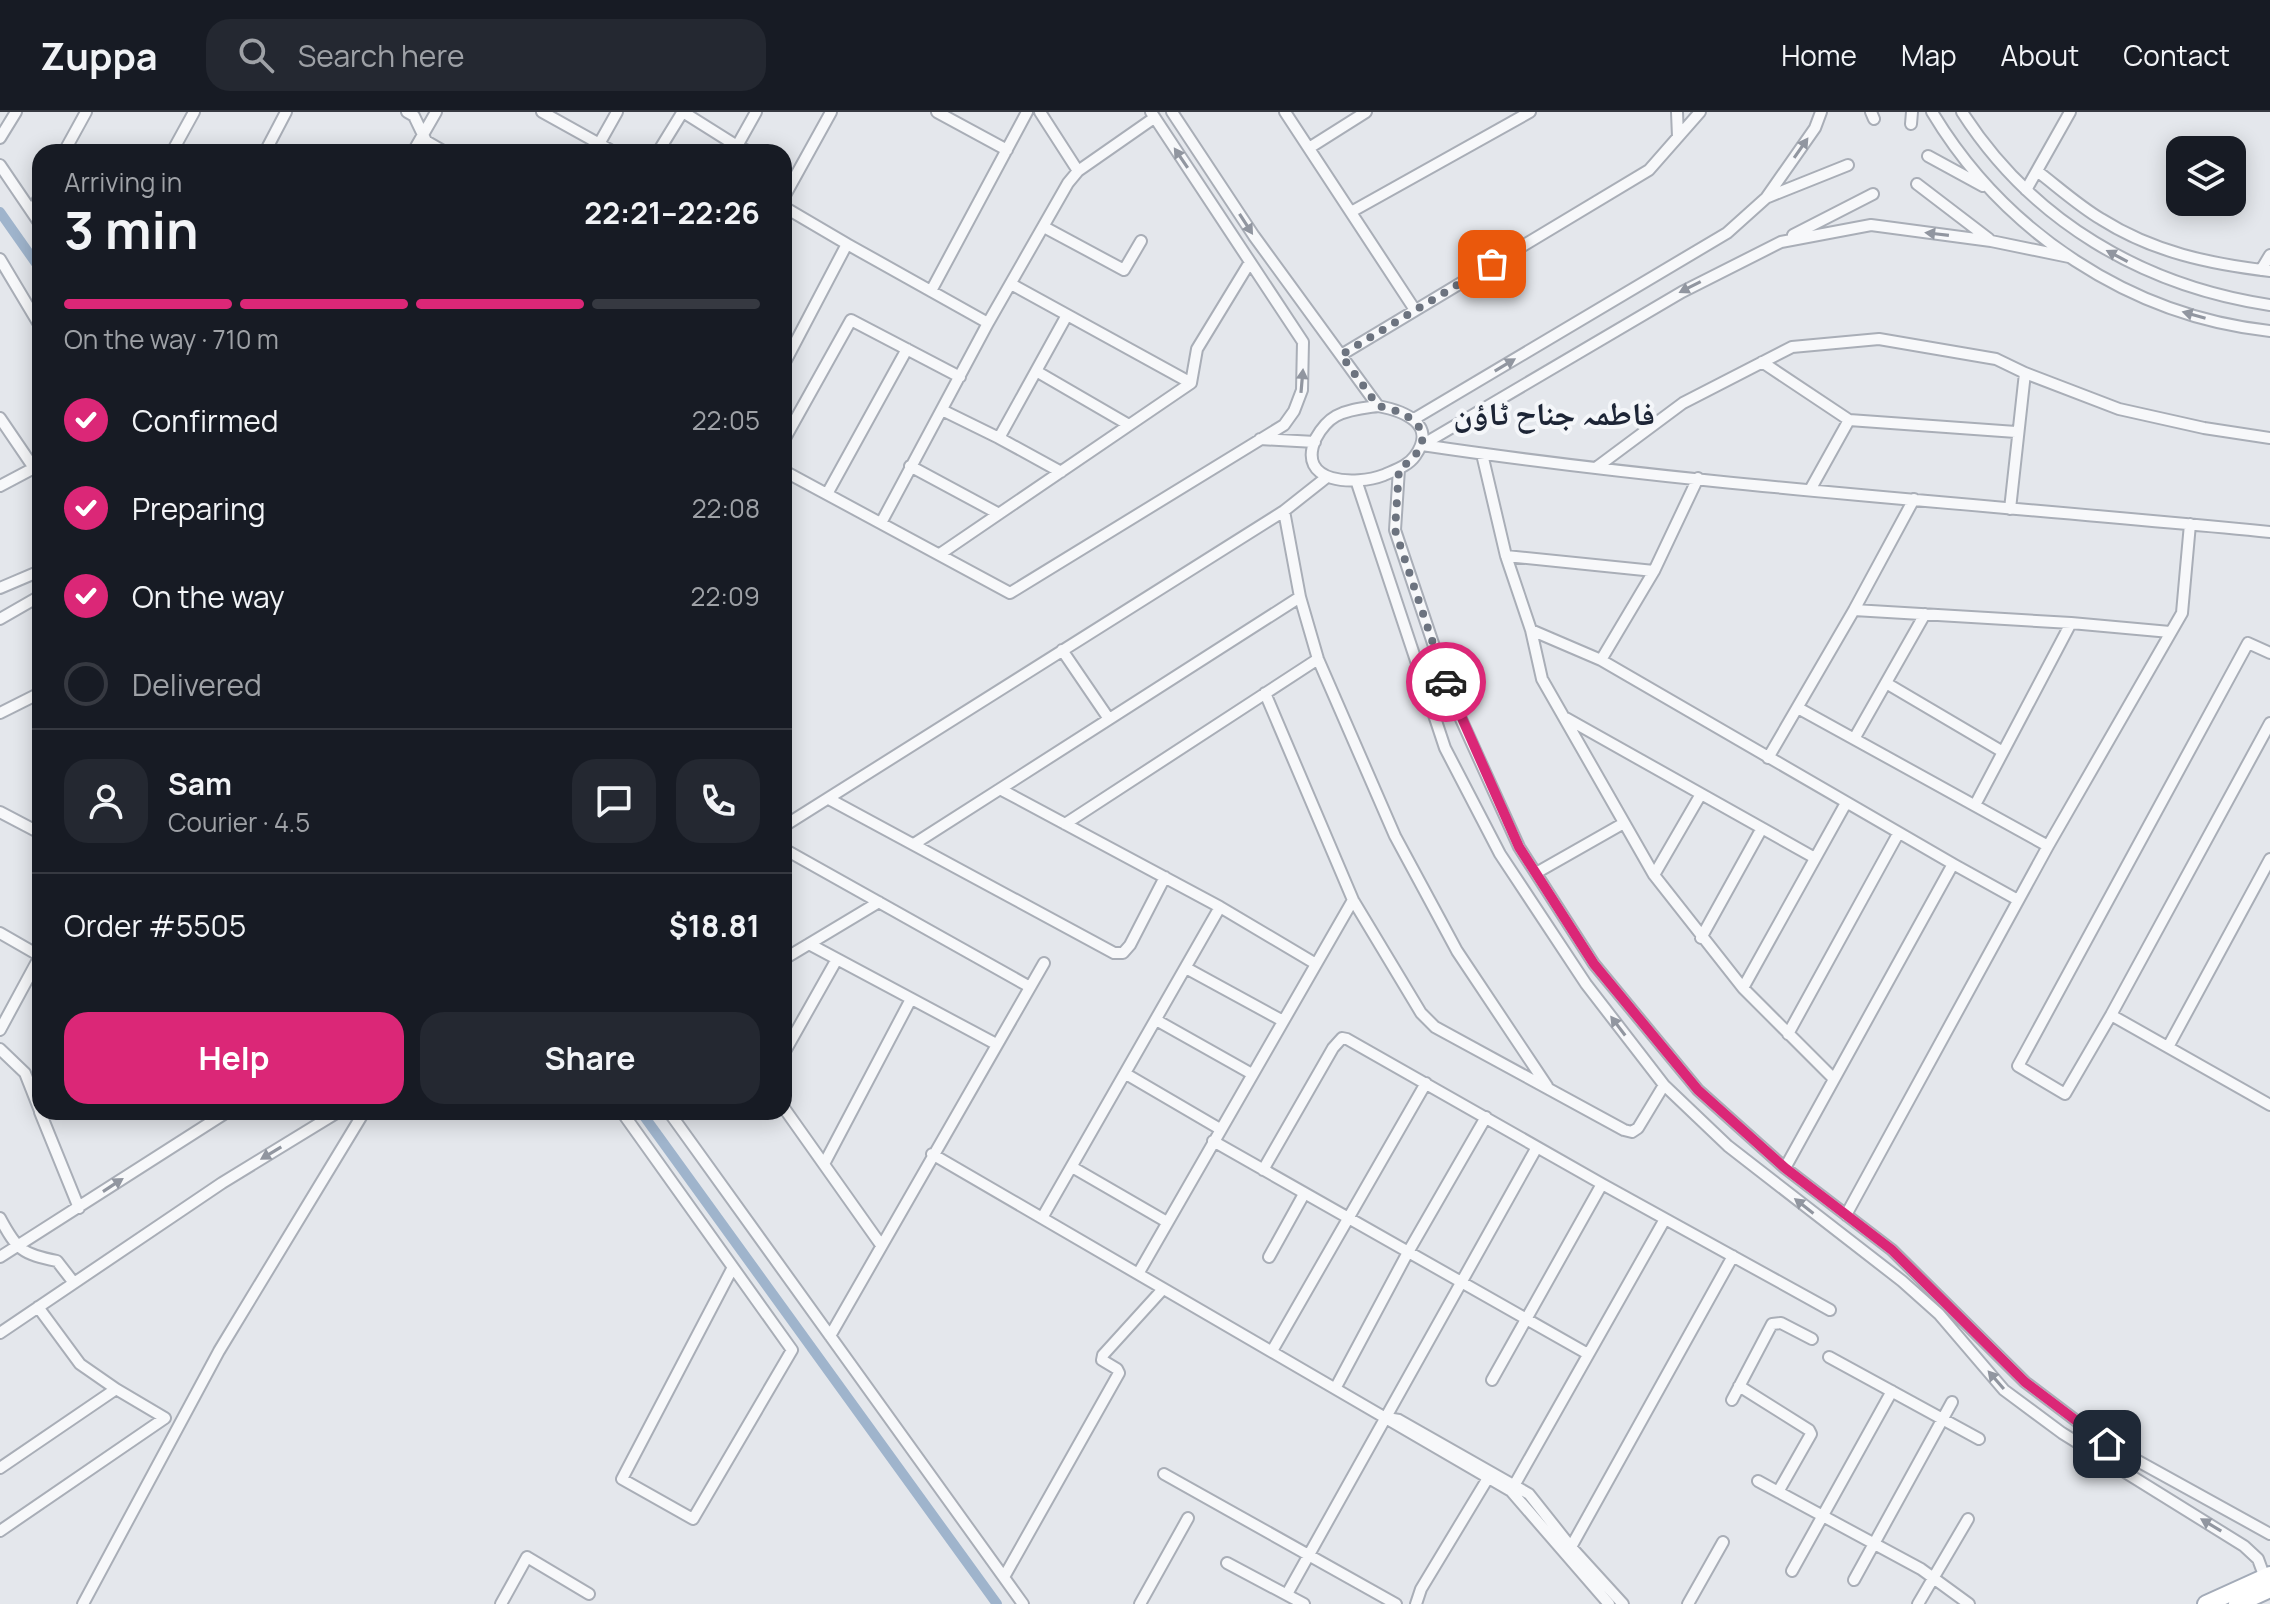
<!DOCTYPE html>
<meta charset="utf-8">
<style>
body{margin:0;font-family:Manrope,"Noto Naskh Arabic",sans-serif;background:#242831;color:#f1f3f6;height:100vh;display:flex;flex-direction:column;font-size:30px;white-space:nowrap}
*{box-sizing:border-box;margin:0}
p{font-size:26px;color:#9ea1a6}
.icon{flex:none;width:44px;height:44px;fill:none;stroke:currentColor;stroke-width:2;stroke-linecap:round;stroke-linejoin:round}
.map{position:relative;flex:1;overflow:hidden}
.panel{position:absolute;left:32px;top:32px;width:760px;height:976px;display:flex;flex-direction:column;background:#171b24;border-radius:24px;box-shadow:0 4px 20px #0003}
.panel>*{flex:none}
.controls{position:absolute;left:2166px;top:24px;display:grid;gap:16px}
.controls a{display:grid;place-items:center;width:80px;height:80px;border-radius:16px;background:#171b24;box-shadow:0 4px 20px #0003;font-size:40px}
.pin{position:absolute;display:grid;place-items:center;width:68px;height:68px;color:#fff;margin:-34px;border-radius:16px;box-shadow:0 4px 12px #0006}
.courier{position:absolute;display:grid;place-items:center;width:80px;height:80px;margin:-40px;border:6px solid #db2777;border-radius:50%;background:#fff;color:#222;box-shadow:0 2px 10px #0007}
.summary em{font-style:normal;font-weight:700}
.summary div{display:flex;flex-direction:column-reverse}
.summary{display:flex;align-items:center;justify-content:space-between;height:136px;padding:0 32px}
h1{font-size:52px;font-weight:700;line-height:60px}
.bar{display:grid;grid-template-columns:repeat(4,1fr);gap:12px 8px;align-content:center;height:96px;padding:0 32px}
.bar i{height:10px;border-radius:6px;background:#363941}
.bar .current{background:#db2777}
.bar p{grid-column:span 4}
.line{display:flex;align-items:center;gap:20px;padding:0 32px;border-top:2px solid #363941}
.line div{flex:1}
.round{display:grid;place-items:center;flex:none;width:84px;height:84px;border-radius:24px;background:#242831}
ol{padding:0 32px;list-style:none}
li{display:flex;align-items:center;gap:24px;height:88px}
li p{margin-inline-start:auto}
li .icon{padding:8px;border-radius:50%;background:#db2777;color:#fff;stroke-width:4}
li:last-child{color:#9ea1a6}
li i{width:44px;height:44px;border:4px solid #363941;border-radius:50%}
.cta{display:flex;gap:16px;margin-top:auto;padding:16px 32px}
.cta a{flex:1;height:92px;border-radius:24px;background:#db2777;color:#fff;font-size:32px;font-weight:700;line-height:92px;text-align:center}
.cta a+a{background:#242831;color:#f1f3f6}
header{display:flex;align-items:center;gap:48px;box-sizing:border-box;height:112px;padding:0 40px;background:#171b24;border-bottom:2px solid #363941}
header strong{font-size:38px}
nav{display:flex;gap:44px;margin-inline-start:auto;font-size:28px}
.search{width:560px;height:72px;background:#242831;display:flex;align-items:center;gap:20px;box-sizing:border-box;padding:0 28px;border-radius:24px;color:#9ea1a6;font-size:30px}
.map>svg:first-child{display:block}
</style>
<header>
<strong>Zuppa</strong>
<div class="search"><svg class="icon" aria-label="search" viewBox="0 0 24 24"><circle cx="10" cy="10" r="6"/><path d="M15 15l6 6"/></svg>Search here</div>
<nav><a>Home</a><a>Map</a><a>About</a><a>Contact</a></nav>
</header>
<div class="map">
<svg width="2270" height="1492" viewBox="0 0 2270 1492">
<rect width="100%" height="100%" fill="#e4e7ec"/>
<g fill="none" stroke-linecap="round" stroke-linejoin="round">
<path stroke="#9fb4cc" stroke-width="10" d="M0,100L40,157
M641,1000L997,1492"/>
<defs>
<path id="street" d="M407,0L414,4L426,29L445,40
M542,0L614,40
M683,0L737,34L756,0
M937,0L1007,38
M1040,0L1078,59
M1172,0L1254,124L1378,294
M1285,0L1415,198
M1677,0L1678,25
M1871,0L1874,7
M1932,0C2004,120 2130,204 2270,219
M1962,0C2032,109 2143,174 2270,193
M1911,12L1912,0
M0,26L16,0
M599,32L617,0
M737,34L750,40
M1309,36L1366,0
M64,40L86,0
M172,40L194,0
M265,40L286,0
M413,40L436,0
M658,40L682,1
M1928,44L1983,74
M0,53L40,112
M2037,59C2058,75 2079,94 2101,107C2153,140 2210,152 2270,159
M1917,72L1989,127
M2026,78L2070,0
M784,85L831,0
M1768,85L1848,53
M784,95L847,132
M32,99L40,84
M1351,100L1530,0
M1044,115L1124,158L1141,129
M1793,123L1873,82
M0,147L40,214
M2261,158L2270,143
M1011,172L1191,271
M931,179L1027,0
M1341,243L1649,58L1700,0
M1762,250L1849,308L2016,320
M784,252L847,132L988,211L1068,71L1078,59L1154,6
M1036,259L1129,313
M1378,294C1404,299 1438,312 1415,344C1408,354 1395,358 1384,363C1356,374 1295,372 1316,326C1321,317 1327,309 1336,304C1349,297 1364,296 1378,294Z
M942,298L999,326L1067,203
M0,306L34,356L0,374
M1414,307L1727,121L1766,86L1815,16L1821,0
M999,326L1061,360
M1260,327L1315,330
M784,328L851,208L960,265
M1422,333C1703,375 1987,392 2270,420
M1422,333L1682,180L1781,130L1871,113L1991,129L2069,145
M1482,342L1506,444L1531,518L1601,548L1953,752L1785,1056
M910,354L999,402
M1597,355L1683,291L1792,235L1879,227L1996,247L2025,261L2119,297L2204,316L2270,326
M1399,357L1395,418L1451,585L1519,735L1594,852L1698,978L1785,1056L1892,1138L2025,1270L2107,1332L2270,1422
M784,359L1010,481L1284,313L1294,299L1302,278L1303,230L1151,0
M1357,371L1445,636L1500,742L1586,872L1664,973L1728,1034L1902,1169L1939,1202L2004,1278L2062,1321L2244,1434L2258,1447L2265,1466
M1810,378L1849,308
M827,382L907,237
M2010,397L2025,261
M1284,399L1300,485L1318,547L1395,724L1457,839L1547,974
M881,411L988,211
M940,442L1191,271L1197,237L1250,150
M1506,444L1654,459
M0,476L40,459
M1854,498L2071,511L2170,520
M0,507L40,484
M1531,518L1542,567L1654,763L1743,876L1834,967
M1062,538L1109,607
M2270,541L2248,531L2018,954L2065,982L2111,903L2270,611
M1601,548L1654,459L1698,366
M1886,571L2003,640
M1265,581L1353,788L1421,901L1435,915L1624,1018L1632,1020L1638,1016L1664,973
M1798,596L2048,734
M0,601L40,581
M1566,606L1815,746
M1854,627L1925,502
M1768,646L1854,498L1914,387
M1000,677L1220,795L1316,852
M829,687L1114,841H1123L1130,833L1165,765
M1975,693L2071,511
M0,700L40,721
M1065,712L1318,547
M784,714L1284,399L1327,365
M914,732L1300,485
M784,737L1030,875
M1953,752L2018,788
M1536,761L1624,711
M1654,763L1701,682
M0,821L40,844
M1701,826L1762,716
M809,832L996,932
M784,847L879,790
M1186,856L1283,909
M1743,876L1846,691
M2111,903L2270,993
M1156,908L1252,962
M0,918L40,844
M1788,922L1898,722
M2168,935L2270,747
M0,937L25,961L40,999
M784,941L837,847
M1126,962L1220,1017
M784,996L881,1133
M40,1000L79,1096
M622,1000L792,1238L693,1407L622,1367L732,1157
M669,1000L1023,1492
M1213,1029L1588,1242
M932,1042L1511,1379L1609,1492
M824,1052L911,887
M1072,1055L1167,1110
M1263,1058L1333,936L1342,926L1347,927L1602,1072L1830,1198
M1846,1103L2048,734L2182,501L2190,412
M0,1106C17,1138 22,1142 57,1149L74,1171
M1042,1106L1220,795
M0,1145L227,1000
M1269,1145L1304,1082
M1138,1162L1353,788
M38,1195L80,1252L116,1277
M0,1221L222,1071L338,1000
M830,1224L1044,851
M1272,1239L1426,971
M1829,1245L1979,1327
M1492,1268L1602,1072
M1739,1274L1809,1318L1811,1322L1778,1380
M1336,1275L1407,1142L1486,1005
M1732,1288L1772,1212L1781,1211L1812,1227
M1393,1307L1399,1308L1529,1382L1571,1435L1623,1492
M0,1356L116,1277L165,1306L0,1419
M1164,1362L1396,1492
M1758,1369L1921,1457L1969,1492
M1511,1379L1665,1107
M1571,1435L1733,1144
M1227,1451L1304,1492
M1792,1459L1892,1279
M1004,1465L1119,1261L1117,1257L1102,1248L1103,1243L1163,1177
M1854,1468L1952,1290
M1287,1482L1537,1035
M83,1492L219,1239L364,1000
M501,1492L527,1445L589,1482
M1140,1492L1188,1406
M1416,1492L1421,1477L1488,1366
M1688,1492L1723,1430
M1918,1492L1968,1407"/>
<path id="primary" d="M2206,1492L2270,1463
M2237,1492L2270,1477"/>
</defs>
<use href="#street" stroke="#a9aeb7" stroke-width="14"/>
<use href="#primary" stroke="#a3abb8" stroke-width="20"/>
<use href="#street" stroke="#f7f8fa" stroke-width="10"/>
<use href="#primary" stroke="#fff" stroke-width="16"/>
</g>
<defs><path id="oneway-solid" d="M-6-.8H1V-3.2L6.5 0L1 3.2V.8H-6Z" transform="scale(2)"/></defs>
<g fill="#9196a0">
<use href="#oneway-solid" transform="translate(1801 36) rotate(-55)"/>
<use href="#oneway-solid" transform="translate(1181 46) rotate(-124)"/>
<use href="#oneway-solid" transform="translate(1246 112) rotate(57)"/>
<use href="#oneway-solid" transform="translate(1937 122) rotate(-173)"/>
<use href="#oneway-solid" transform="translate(2117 144) rotate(-152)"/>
<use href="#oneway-solid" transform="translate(1690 175) rotate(153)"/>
<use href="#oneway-solid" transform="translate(2194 203) rotate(-164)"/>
<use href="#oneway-solid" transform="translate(1505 253) rotate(-31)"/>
<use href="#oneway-solid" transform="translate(1302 269) rotate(-85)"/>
<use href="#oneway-solid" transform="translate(1618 914) rotate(-127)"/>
<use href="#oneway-solid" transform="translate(271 1041) rotate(149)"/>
<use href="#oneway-solid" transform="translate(113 1073) rotate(-33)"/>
<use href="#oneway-solid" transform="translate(1804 1094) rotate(-142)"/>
<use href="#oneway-solid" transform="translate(1996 1268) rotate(-131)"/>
<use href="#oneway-solid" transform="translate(2211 1413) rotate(-149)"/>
</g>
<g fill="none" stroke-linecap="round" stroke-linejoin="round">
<path stroke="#6c737f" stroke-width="8" stroke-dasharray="0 14.4" d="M1446,570L1395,418L1399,357C1442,328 1420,302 1378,294L1341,243L1492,152"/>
<path stroke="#db2777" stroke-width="10" d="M1446,570L1519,735L1594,852L1698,978L1785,1056L1892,1138L2025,1270L2107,1332"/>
</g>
<g text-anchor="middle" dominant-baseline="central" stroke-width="8" stroke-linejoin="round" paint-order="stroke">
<g font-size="32" font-weight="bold" fill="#1d2536" stroke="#f4f6f9">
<text x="1554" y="301">فاطمہ جناح ٹاؤن</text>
</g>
</g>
</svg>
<div class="controls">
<a><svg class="icon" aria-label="layers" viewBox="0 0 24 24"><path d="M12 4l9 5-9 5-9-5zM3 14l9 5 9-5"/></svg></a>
</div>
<div class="pin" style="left:1492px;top:152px;background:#ea580c"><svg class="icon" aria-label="bag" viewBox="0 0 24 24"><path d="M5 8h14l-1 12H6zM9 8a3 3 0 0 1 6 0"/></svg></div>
<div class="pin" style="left:2107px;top:1332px;background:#1f2937"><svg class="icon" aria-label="home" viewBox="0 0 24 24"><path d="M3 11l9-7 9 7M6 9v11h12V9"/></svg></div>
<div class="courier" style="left:1446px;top:570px"><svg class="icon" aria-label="car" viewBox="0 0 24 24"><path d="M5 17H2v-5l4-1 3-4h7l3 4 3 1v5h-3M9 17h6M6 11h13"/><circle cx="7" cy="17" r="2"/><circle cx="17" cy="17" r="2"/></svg></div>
<section class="panel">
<div class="summary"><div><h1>3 min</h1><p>Arriving in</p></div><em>22:21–22:26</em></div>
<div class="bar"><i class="current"></i><i class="current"></i><i class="current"></i><i></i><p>On the way · 710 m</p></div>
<ol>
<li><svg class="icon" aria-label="check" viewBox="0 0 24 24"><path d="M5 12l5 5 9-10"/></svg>Confirmed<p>22:05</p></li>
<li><svg class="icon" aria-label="check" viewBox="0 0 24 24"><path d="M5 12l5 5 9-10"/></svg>Preparing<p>22:08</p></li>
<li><svg class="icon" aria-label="check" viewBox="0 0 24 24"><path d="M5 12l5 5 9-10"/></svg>On the way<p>22:09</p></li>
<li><i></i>Delivered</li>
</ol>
<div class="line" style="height:144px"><a class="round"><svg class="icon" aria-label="person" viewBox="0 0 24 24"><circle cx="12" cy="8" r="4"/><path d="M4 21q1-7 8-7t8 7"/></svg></a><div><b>Sam</b><p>Courier · 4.5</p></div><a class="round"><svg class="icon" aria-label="chat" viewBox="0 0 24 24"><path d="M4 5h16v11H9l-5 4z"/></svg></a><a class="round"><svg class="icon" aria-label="phone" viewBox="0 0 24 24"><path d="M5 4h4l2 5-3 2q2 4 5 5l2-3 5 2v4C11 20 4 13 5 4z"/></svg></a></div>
<div class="line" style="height:104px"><div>Order #5505</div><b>$18.81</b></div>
<div class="cta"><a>Help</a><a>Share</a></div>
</section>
</div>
